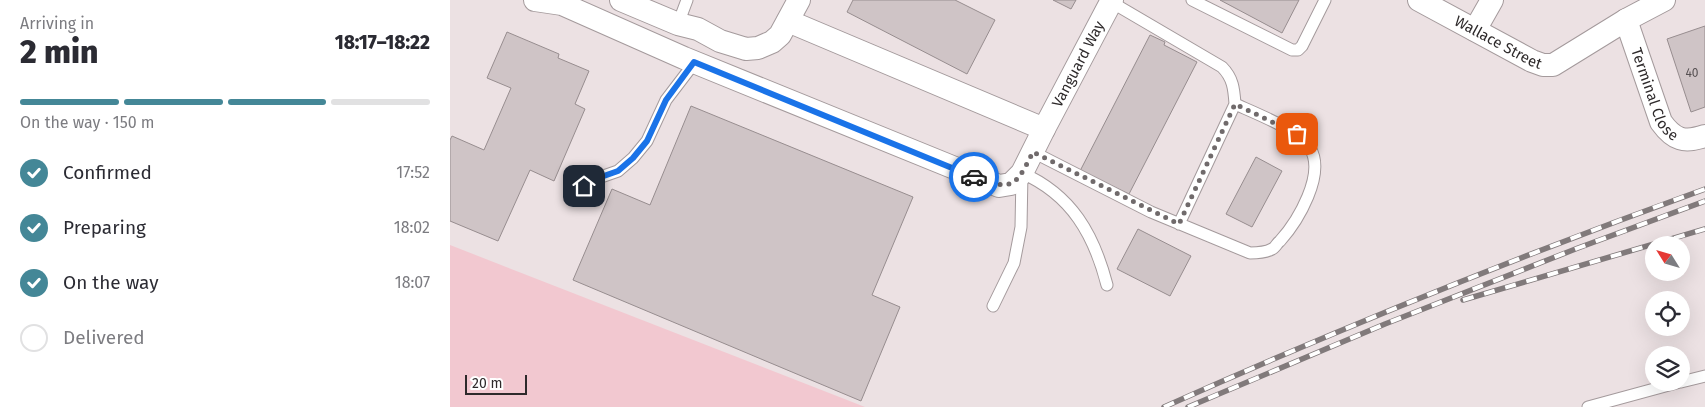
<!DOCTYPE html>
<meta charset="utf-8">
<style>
body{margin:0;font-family:"Fira Sans",sans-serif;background:#f2f2f3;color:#2b2b33;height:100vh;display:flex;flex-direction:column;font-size:19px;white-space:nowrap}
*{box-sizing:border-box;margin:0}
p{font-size:16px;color:#7c7c81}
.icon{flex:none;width:28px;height:28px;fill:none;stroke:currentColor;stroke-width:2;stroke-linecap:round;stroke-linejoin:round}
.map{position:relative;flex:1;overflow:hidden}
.sheet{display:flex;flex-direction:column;background:#fff;width:450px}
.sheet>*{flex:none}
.needle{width:32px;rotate:307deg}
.controls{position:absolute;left:1195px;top:236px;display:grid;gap:10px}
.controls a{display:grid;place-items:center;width:45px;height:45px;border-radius:50%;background:#fff;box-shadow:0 5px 20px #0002;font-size:25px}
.scale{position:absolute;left:15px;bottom:12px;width:62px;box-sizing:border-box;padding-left:5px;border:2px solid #2e2a2b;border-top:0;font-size:14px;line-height:18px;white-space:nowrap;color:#2e2a2b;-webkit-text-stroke:4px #fff;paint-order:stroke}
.pin{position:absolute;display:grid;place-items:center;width:42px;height:42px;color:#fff;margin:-21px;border-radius:10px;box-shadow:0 2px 8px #0006}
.courier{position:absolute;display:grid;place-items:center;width:50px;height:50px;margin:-25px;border:4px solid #1a73e8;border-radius:50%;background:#fff;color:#222;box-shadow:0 1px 6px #0007}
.overview em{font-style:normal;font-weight:800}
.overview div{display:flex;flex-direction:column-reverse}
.overview{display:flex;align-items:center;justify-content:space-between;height:85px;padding:0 20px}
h1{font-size:32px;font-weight:800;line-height:38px}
.bar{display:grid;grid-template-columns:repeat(4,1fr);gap:8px 5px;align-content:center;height:60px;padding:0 20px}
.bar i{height:6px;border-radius:4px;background:#e1e1e2}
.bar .on{background:#448797}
.bar p{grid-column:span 4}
ol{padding:0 20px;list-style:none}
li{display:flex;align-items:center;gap:15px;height:55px}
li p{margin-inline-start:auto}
li .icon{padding:5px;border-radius:50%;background:#448797;color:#fff;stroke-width:4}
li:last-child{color:#7c7c81}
li i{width:28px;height:28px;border:2px solid #e1e1e2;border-radius:50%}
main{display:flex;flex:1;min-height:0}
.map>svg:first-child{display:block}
</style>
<main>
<section class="sheet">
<div class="overview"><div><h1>2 min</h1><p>Arriving in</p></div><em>18:17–18:22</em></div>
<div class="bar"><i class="on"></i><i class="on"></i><i class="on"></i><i></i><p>On the way · 150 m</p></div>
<ol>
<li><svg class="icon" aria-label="check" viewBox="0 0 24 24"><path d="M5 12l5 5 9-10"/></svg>Confirmed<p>17:52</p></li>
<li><svg class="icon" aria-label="check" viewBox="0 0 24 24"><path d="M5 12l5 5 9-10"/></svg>Preparing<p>18:02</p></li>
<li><svg class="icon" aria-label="check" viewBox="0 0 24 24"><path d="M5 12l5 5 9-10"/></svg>On the way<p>18:07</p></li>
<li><i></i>Delivered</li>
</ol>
</section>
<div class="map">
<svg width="1255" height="407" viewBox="0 0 1255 407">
<rect width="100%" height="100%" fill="#ece1e3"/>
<path fill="#f2c8d0" d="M0,245L415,407H0Z"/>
<path fill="#cfc4c6" stroke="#978d8f" d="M403,0H505L545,20L517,74L397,12Z
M603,0H626L621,9Z
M770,0H849L832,33Z
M1255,26V107L1241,112L1217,39Z
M57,32L109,54L108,58L139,71L125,104L135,109L104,181L80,170L48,241L0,221V140L2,136L34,150L61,88L37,78Z
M700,35L715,42L714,45L747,62L679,194L630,171Z
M241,106L463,197L422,295L450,307L411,401L123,280L162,189L200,205Z
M806,157L832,171L802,227L776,214Z
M688,229L741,256L720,296L667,269Z"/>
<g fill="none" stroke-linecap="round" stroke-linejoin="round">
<defs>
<path id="service" d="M742,0L842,50H848L852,46L875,0
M661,2L772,67C783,78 784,89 785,104L729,224
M228,24L237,0
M583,152L701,212L800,253C807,253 815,253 822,249C825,248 827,243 830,241C848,221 876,174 860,148C849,130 805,113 785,104
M120,194L148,178L168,171L183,158L197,141L216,100L245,62
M543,306L564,263L571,227L572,173C622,195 644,235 657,285
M1231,382L1255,376
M1138,407L1230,382"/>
<g id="minor">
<path id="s1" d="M85,0L112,4L234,58L549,186L561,184L572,173L594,129L662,0"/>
<path d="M171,0L228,24L248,29L270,41L296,49L308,48L322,42L330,35L349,0"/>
<path id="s2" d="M969,0L1082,61L1093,65H1103L1176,20L1214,0"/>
<path id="s3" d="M1176,20L1211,122C1224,140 1234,143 1255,136"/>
<path d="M338,21L594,129"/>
<path d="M1025,30L1042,0"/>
</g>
</defs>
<use href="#service" stroke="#a49a9c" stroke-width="13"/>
<use href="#minor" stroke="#a49a9c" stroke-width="24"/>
<use href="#service" stroke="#fff" stroke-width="11"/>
<use href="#minor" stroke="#fff" stroke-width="22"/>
<defs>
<path id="rail" d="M1013,300L1255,229
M714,407C891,328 1072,255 1255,189
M738,407L935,324L1128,248L1255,201"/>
</defs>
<use href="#rail" stroke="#817a7b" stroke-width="5.5"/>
<use href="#rail" stroke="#fff" stroke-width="4" stroke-dasharray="11" stroke-linecap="butt"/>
</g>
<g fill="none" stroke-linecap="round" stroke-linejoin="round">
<path stroke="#706a6b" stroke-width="5" stroke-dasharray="0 9" d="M524,177C562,191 565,188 583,152L729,224L785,104L847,134"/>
<path stroke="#1a73e8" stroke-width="6" d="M134,186L148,178L168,171L183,158L197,141L216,100L244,62L524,177"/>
</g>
<g text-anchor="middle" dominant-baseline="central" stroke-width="4.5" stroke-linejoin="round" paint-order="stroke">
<g font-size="12" fill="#565052">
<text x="1242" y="73">40</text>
</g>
<g font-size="15" fill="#2e2a2b" stroke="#fff">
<text stroke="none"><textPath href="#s2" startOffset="90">Wallace Street</textPath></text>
<text stroke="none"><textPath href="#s1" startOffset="651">Vanguard Way</textPath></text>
<text stroke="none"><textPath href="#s3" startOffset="80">Terminal Close</textPath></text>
</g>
</g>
</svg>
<div class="controls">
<a><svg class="needle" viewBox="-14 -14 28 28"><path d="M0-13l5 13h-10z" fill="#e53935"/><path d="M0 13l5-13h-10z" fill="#7c7c81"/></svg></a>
<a><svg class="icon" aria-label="locate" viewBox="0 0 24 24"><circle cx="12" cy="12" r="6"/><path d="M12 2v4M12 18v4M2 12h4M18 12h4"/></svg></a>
<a><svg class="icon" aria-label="layers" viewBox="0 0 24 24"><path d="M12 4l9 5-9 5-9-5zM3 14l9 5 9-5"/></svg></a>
</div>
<div class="scale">20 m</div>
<div class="pin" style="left:847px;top:134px;background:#ea580c"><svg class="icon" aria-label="bag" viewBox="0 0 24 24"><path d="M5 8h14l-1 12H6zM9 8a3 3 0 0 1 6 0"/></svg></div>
<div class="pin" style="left:134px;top:186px;background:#1f2937"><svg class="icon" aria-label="home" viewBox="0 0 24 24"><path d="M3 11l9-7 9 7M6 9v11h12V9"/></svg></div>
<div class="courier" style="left:524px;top:177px"><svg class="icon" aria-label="car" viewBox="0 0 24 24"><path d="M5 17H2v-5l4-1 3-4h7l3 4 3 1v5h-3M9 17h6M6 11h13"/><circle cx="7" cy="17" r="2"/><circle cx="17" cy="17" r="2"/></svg></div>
</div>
</main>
